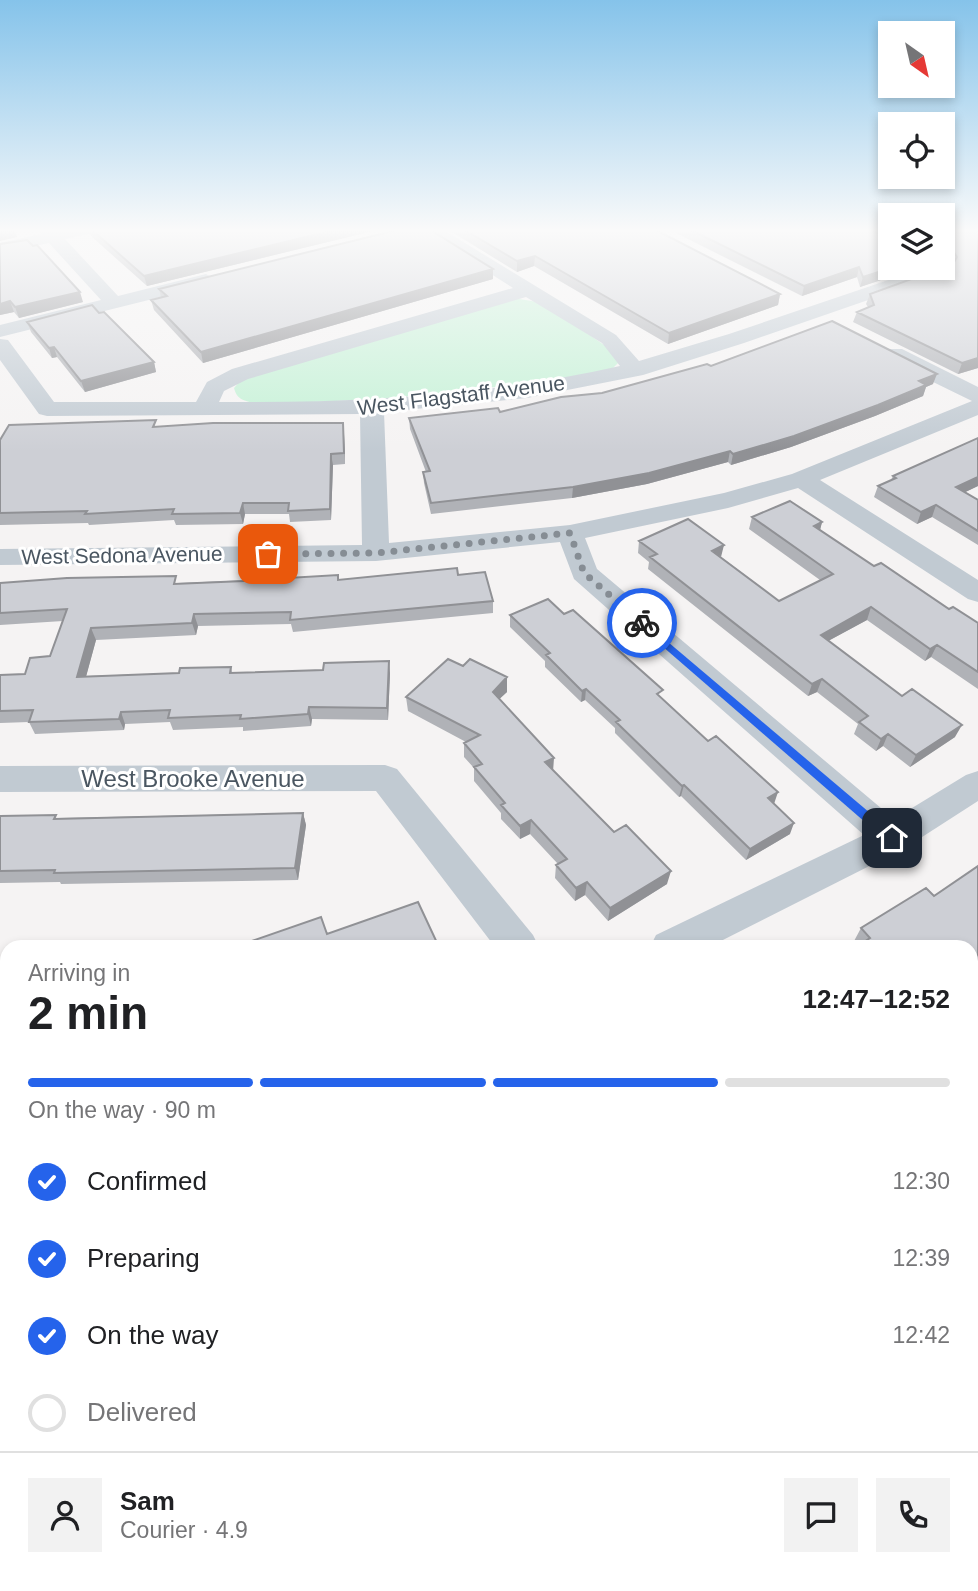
<!DOCTYPE html>
<meta charset="utf-8">
<style>
body{margin:0;font-family:Arial,sans-serif;background:#f2f2f2;color:#202124;height:100vh;display:flex;flex-direction:column;font-size:26px;white-space:nowrap}
*{box-sizing:border-box;margin:0}
p{font-size:23px;color:#757577}
.icon{flex:none;width:38px;height:38px;fill:none;stroke:currentColor;stroke-width:2;stroke-linecap:round;stroke-linejoin:round}
.map{position:relative;flex:1;overflow:hidden}
.details{position:absolute;left:0px;top:940px;width:978px;height:653px;display:flex;flex-direction:column;background:#fff;border-radius:21px 21px 0 0;box-shadow:0 4px 10px #0003}
.details>*{flex:none}
.needle{width:46px;rotate:146deg}
.controls{position:absolute;left:878px;top:21px;display:grid;gap:14px}
.controls a{display:grid;place-items:center;width:77px;height:77px;border-radius:0px;background:#fff;box-shadow:0 4px 10px #0003;font-size:35px}
.pin{position:absolute;display:grid;place-items:center;width:60px;height:60px;color:#fff;margin:-30px;border-radius:14px;box-shadow:0 4px 10px #0006}
.courier{position:absolute;display:grid;place-items:center;width:70px;height:70px;margin:-35px;border:5px solid #2563eb;border-radius:50%;background:#fff;color:#222;box-shadow:0 2px 9px #0007}
.overview em{font-style:normal;font-weight:700}
.overview div{display:flex;flex-direction:column-reverse}
.overview{display:flex;align-items:center;justify-content:space-between;height:119px;padding:0 28px}
h1{font-size:46px;font-weight:700;line-height:52px}
.bar{display:grid;grid-template-columns:repeat(4,1fr);gap:10px 7px;align-content:center;height:84px;padding:0 28px}
.bar i{height:9px;border-radius:5px;background:#e0e0e0}
.bar .active{background:#2563eb}
.bar p{grid-column:span 4}
.line{display:flex;align-items:center;gap:18px;padding:0 28px;border-top:2px solid #e0e0e0}
.line div{flex:1}
.round{display:grid;place-items:center;flex:none;width:74px;height:74px;border-radius:0px;background:#f2f2f2}
ol{padding:0 28px;list-style:none}
li{display:flex;align-items:center;gap:21px;height:77px}
li p{margin-inline-start:auto}
li .icon{padding:7px;border-radius:50%;background:#2563eb;color:#fff;stroke-width:4}
li:last-child{color:#757577}
li i{width:38px;height:38px;border:4px solid #e0e0e0;border-radius:50%}
.map>svg:first-child{display:block}
</style>
<div class="map">
<svg width="978" height="1591" viewBox="0 0 978 1591">
<rect width="100%" height="100%" fill="#f5f3f3"/>
<path fill="#c3f1d5" d="M513,298L544,303L614,352L619,362L612,369L602,372C487,390 372,403 255,403C245,401 237,400 234,388L243,378Z"/>
<g fill="none" stroke-linecap="round" stroke-linejoin="round">
<path fill="#90daee" fill-rule="evenodd" d="M978,1087V1099L971,1102V1090Z
M7,1563V1577L0,1580V1566Z"/>
<path fill="#c1cad2" fill-rule="evenodd" d="M37,229H95L92,233L65,239L118,296L206,274L216,280L213,284L0,337V325L101,300L49,243L0,253V243L41,234Z
M420,229H442L616,335L639,361L729,334L924,268H943V263L949,264L951,268L949,272L744,343L643,375L527,398L384,412L389,543L570,525L724,493L792,474L972,401L886,359L883,354L886,349H902L978,387V415L820,480L978,580V602L968,599L798,488L728,508L585,538L597,569L894,819L966,775L978,771V801L905,848L709,947H650L656,935L864,835L574,579L560,542L376,561L0,565V549L362,545L360,414L47,416L39,414L0,360V339L8,340L54,402H196L207,382L232,369L513,288ZM526,297L602,343L620,366C488,396 354,403 219,402L224,391L248,379Z
M385,765L397,769L533,935L539,947H495L376,791L0,792V766Z
M7,1170V1218L0,1220V1172Z
M819,1586H880L883,1591H821Z"/>
<path fill="#c1cad2" fill-rule="evenodd" d="M978,1200V1255L971,1257V1202Z
M978,1308V1367L971,1369V1310Z
M261,1586H336L333,1591H258Z
M504,1586H578L575,1591H501Z"/>
</g>
<path fill="#b0b2b7" d="M89,229H381L147,286L91,236Z
M447,229H654L780,294L778,305L668,344L534,266L517,272Z
M668,229H868L891,268H917L860,287L857,277L802,296Z
M943,229H978V368L958,374L853,322L857,312L868,307L866,304L870,294L952,265L949,261H943Z
M0,244L83,302L19,318L14,312L0,315Z
M493,269V279L203,363L154,310L151,300L161,297L159,289Z
M99,313L154,362L156,372L85,392L57,357L52,358L31,332L27,322Z
M711,366L933,384L926,387L923,396L875,416L791,447L731,465L728,462L647,484L572,498L431,514L424,483L423,472H426L410,429L409,418L500,412L602,393Z
M157,427L344,434L345,464L333,465L331,520L290,522L289,514H245L243,524L176,525L174,520L89,525L88,523L0,525V440Z
M978,438V486L965,492L978,500V545L932,517L917,524L874,497L878,486L891,480L893,476Z
M752,517L822,522L820,530L874,566L949,609L978,623V689L931,657L925,661L867,620L828,641L955,737L910,767L883,746L876,751L854,734L858,724L817,692L808,696L648,569L649,562L638,553L639,541L721,557L779,601L820,580L749,529Z
M458,575L493,601V613L293,632L291,624L198,626L196,635L96,640L86,676L179,673L231,667L232,672L390,673L388,720L312,719L311,726L243,731V727L173,730L170,722L125,724L124,730L35,734L29,722L0,723V675L25,674L50,656L63,621L0,625V583H178L272,579L339,580Z
M510,615L662,698L774,804L790,834L746,860L681,796L679,797L615,733V728L585,700L581,702L545,667V661L510,627Z
M463,666L507,677V692L499,699L553,770L667,884L608,921L585,895L575,901L555,878L556,865L558,864L530,834L520,839L501,819V813L474,781V768L464,757V743L466,742L408,711L406,697Z
M303,813L306,825L298,880L61,884L60,882L0,883V816L58,818Z
M978,866V967L971,971V947L856,946L853,943L861,928L934,896Z
M978,1437V1555L974,1559H971V1445Z"/>
<path fill="#909195" d="M5,229H14L17,237L0,241V230Z
M339,229H381L147,286L144,276Z
M535,256L534,266L517,272V261Z
M859,267L857,277L802,296L804,286Z
M891,268H917L860,287L863,277Z
M493,269V279L203,363L201,352Z
M80,292L83,302L19,318L15,307Z
M780,294L778,305L668,344L669,333Z
M10,301L14,312L0,315V304Z
M54,347L57,357L52,358L49,348Z
M978,358V368L958,374L962,363Z
M154,362L156,372L85,392L81,381Z
M937,374L933,384L926,387L923,396L875,416L791,447L731,465L733,454Z
M343,423L344,434L345,464L344,453Z
M730,451L728,462L647,484L572,498L573,487Z
M331,454L333,465L331,520L330,509Z
M978,477V486L951,499L956,487Z
M243,503L245,514L243,524L240,513Z
M936,505L932,517L917,524L921,512Z
M822,522L819,534L814,526Z
M724,545L721,557L712,551Z
M871,607L867,620L817,647L821,635Z
M194,614L198,626L196,635L192,623Z
M91,628L96,640L83,688L77,677Z
M937,645L931,657L925,661L930,649Z
M389,661L390,673L388,720L387,708Z
M507,677V692L492,706L493,692Z
M822,679L817,692L808,696L812,684Z
M586,689L585,700L581,702L582,691Z
M309,707L312,719L311,726L308,714Z
M121,712L125,724L124,730L119,719Z
M962,725L955,737L910,767L916,755Z
M888,734L883,746L876,751L881,739Z
M554,758L553,772L545,762Z
M684,785L681,796L679,797L682,786Z
M778,792L774,804L768,798Z
M303,813L306,825L298,880L295,868Z
M531,820L530,834L520,839V826Z
M794,823L790,834L746,860L750,849Z
M671,871L667,884L608,921L610,908Z
M587,882L585,895L575,901L576,888Z
M978,960V967L971,971V964Z
M7,1055V1069L0,1071V1056Z
M7,1402V1414L0,1417V1404Z"/>
<path fill="#cdcfd5" stroke="#909195" stroke-width="2" d="M91,229H339L144,276Z
M401,229H429L493,269L201,352L151,300L167,296L159,289Z
M463,229H654L780,294L669,333L535,256L517,261Z
M689,229H868L891,238V268L863,277L859,267L804,286Z
M943,229H978V358L962,363L857,312L874,305L870,294L953,264L957,257L953,251H945L943,255Z
M27,240L33,246L37,245L80,292L15,307L10,301L0,304V244Z
M92,305L99,313L104,312L154,362L81,381L54,347L49,348L27,322Z
M832,321L937,374L919,381L926,385L878,405L794,436L733,454L730,451L649,473L573,487L431,503L423,472L430,471L409,418L498,408L500,412L561,397L602,393L707,364L711,366Z
M156,420L153,427L213,423H343L344,453L331,454L330,509L288,511L289,503H243L240,513L172,514L174,509L85,514L87,511L0,513V440L9,425Z
M978,438V477L956,487L978,500V531L936,505L921,512L878,486L896,478L893,476Z
M790,501L822,522L814,526L874,566L881,563L949,609L953,607L978,623V672L937,645L930,649L871,607L821,635L902,696L912,689L962,725L916,755L888,734L881,739L859,722L868,716L822,679L812,684L650,557L657,554L639,541L688,519L724,545L712,551L779,601L833,574L752,517Z
M457,568L458,575L485,572L493,601L290,620L291,612L194,614L192,623L91,628L77,677L179,673L180,668L231,667L230,673L323,670L324,663L389,661L387,708L309,707L308,714L240,719L241,715L168,718L170,710L121,712L119,719L29,722L33,710L0,711V675L25,674L30,658L50,656L67,609L0,613V583L67,578L176,576L174,584L244,581L245,577L271,576V579L338,575V580Z
M548,599L564,614L573,610L663,690L657,694L708,741L716,736L778,792L768,798L794,823L750,849L684,785L682,786L616,722L620,720L586,689L582,691L546,655L550,653L510,615Z
M448,659L463,666L470,659L507,677L493,692L554,758L545,762L614,832L626,825L671,871L610,908L587,882L576,888L556,865L567,859L531,820L520,826L501,805L505,803L474,767L482,764L464,743L480,735L406,697Z
M303,813L295,868L54,873L55,870L0,871V816L56,815L54,819Z
M978,866V960L971,964V947H856L870,938L861,928L926,888L934,896Z
M418,902L439,947H253L252,941L321,917L327,934Z
M7,986V1055L0,1056V988Z
M7,1269V1402L0,1404V1272Z
M978,1445V1555L974,1559L971,1555V1453Z"/>
<linearGradient id="sky" x2="0" y2="1"><stop stop-color="#85c3ea"/><stop offset="0.51" stop-color="#fafafa"/><stop offset="1" stop-color="#fafafa" stop-opacity="0"/></linearGradient>
<rect width="978" height="452" fill="url(#sky)"/>
<path fill="#2563eb" d="M642,620L896,835V842H888L639,626V621Z"/>
<g fill="none" stroke-linecap="round" stroke-linejoin="round">
<path stroke="#868d94" stroke-width="7" stroke-dasharray="0 12.6" d="M268,554L376,553L570,533L584,573L642,623"/>
</g>
<g text-anchor="middle" dominant-baseline="central" stroke-width="6" stroke-linejoin="round" paint-order="stroke">
<g font-size="21" fill="#4a5661" stroke="#fff">
<text transform="translate(461 395) rotate(-7)">West Flagstaff Avenue</text>
<text transform="translate(122 555) rotate(-1)">West Sedona Avenue</text>
</g>
<g font-size="24" fill="#4a5661" stroke="#fff">
<text x="193" y="778">West Brooke Avenue</text>
</g>
</g>
</svg>
<div class="controls">
<a><svg class="needle" viewBox="-14 -14 28 28"><path d="M0-13l5 13h-10z" fill="#e53935"/><path d="M0 13l5-13h-10z" fill="#757577"/></svg></a>
<a><svg class="icon" aria-label="locate" viewBox="0 0 24 24"><circle cx="12" cy="12" r="6"/><path d="M12 2v4M12 18v4M2 12h4M18 12h4"/></svg></a>
<a><svg class="icon" aria-label="layers" viewBox="0 0 24 24"><path d="M12 4l9 5-9 5-9-5zM3 14l9 5 9-5"/></svg></a>
</div>
<div class="pin" style="left:268px;top:554px;background:#ea580c"><svg class="icon" aria-label="bag" viewBox="0 0 24 24"><path d="M5 8h14l-1 12H6zM9 8a3 3 0 0 1 6 0"/></svg></div>
<div class="pin" style="left:892px;top:838px;background:#1f2937"><svg class="icon" aria-label="home" viewBox="0 0 24 24"><path d="M3 11l9-7 9 7M6 9v11h12V9"/></svg></div>
<div class="courier" style="left:642px;top:623px"><svg class="icon" aria-label="bike" viewBox="0 0 24 24"><circle cx="6" cy="16" r="4"/><circle cx="18" cy="16" r="4"/><path d="M6 16l4-8h5l3 8M10 8l3 8H6M13 5h3"/></svg></div>
<section class="details">
<div class="overview"><div><h1>2 min</h1><p>Arriving in</p></div><em>12:47–12:52</em></div>
<div class="bar"><i class="active"></i><i class="active"></i><i class="active"></i><i></i><p>On the way · 90 m</p></div>
<ol>
<li><svg class="icon" aria-label="check" viewBox="0 0 24 24"><path d="M5 12l5 5 9-10"/></svg>Confirmed<p>12:30</p></li>
<li><svg class="icon" aria-label="check" viewBox="0 0 24 24"><path d="M5 12l5 5 9-10"/></svg>Preparing<p>12:39</p></li>
<li><svg class="icon" aria-label="check" viewBox="0 0 24 24"><path d="M5 12l5 5 9-10"/></svg>On the way<p>12:42</p></li>
<li><i></i>Delivered</li>
</ol>
<div class="line" style="height:126px"><a class="round"><svg class="icon" aria-label="person" viewBox="0 0 24 24"><circle cx="12" cy="8" r="4"/><path d="M4 21q1-7 8-7t8 7"/></svg></a><div><b>Sam</b><p>Courier · 4.9</p></div><a class="round"><svg class="icon" aria-label="chat" viewBox="0 0 24 24"><path d="M4 5h16v11H9l-5 4z"/></svg></a><a class="round"><svg class="icon" aria-label="phone" viewBox="0 0 24 24"><path d="M5 4h4l2 5-3 2q2 4 5 5l2-3 5 2v4C11 20 4 13 5 4z"/></svg></a></div>
</section>
</div>
